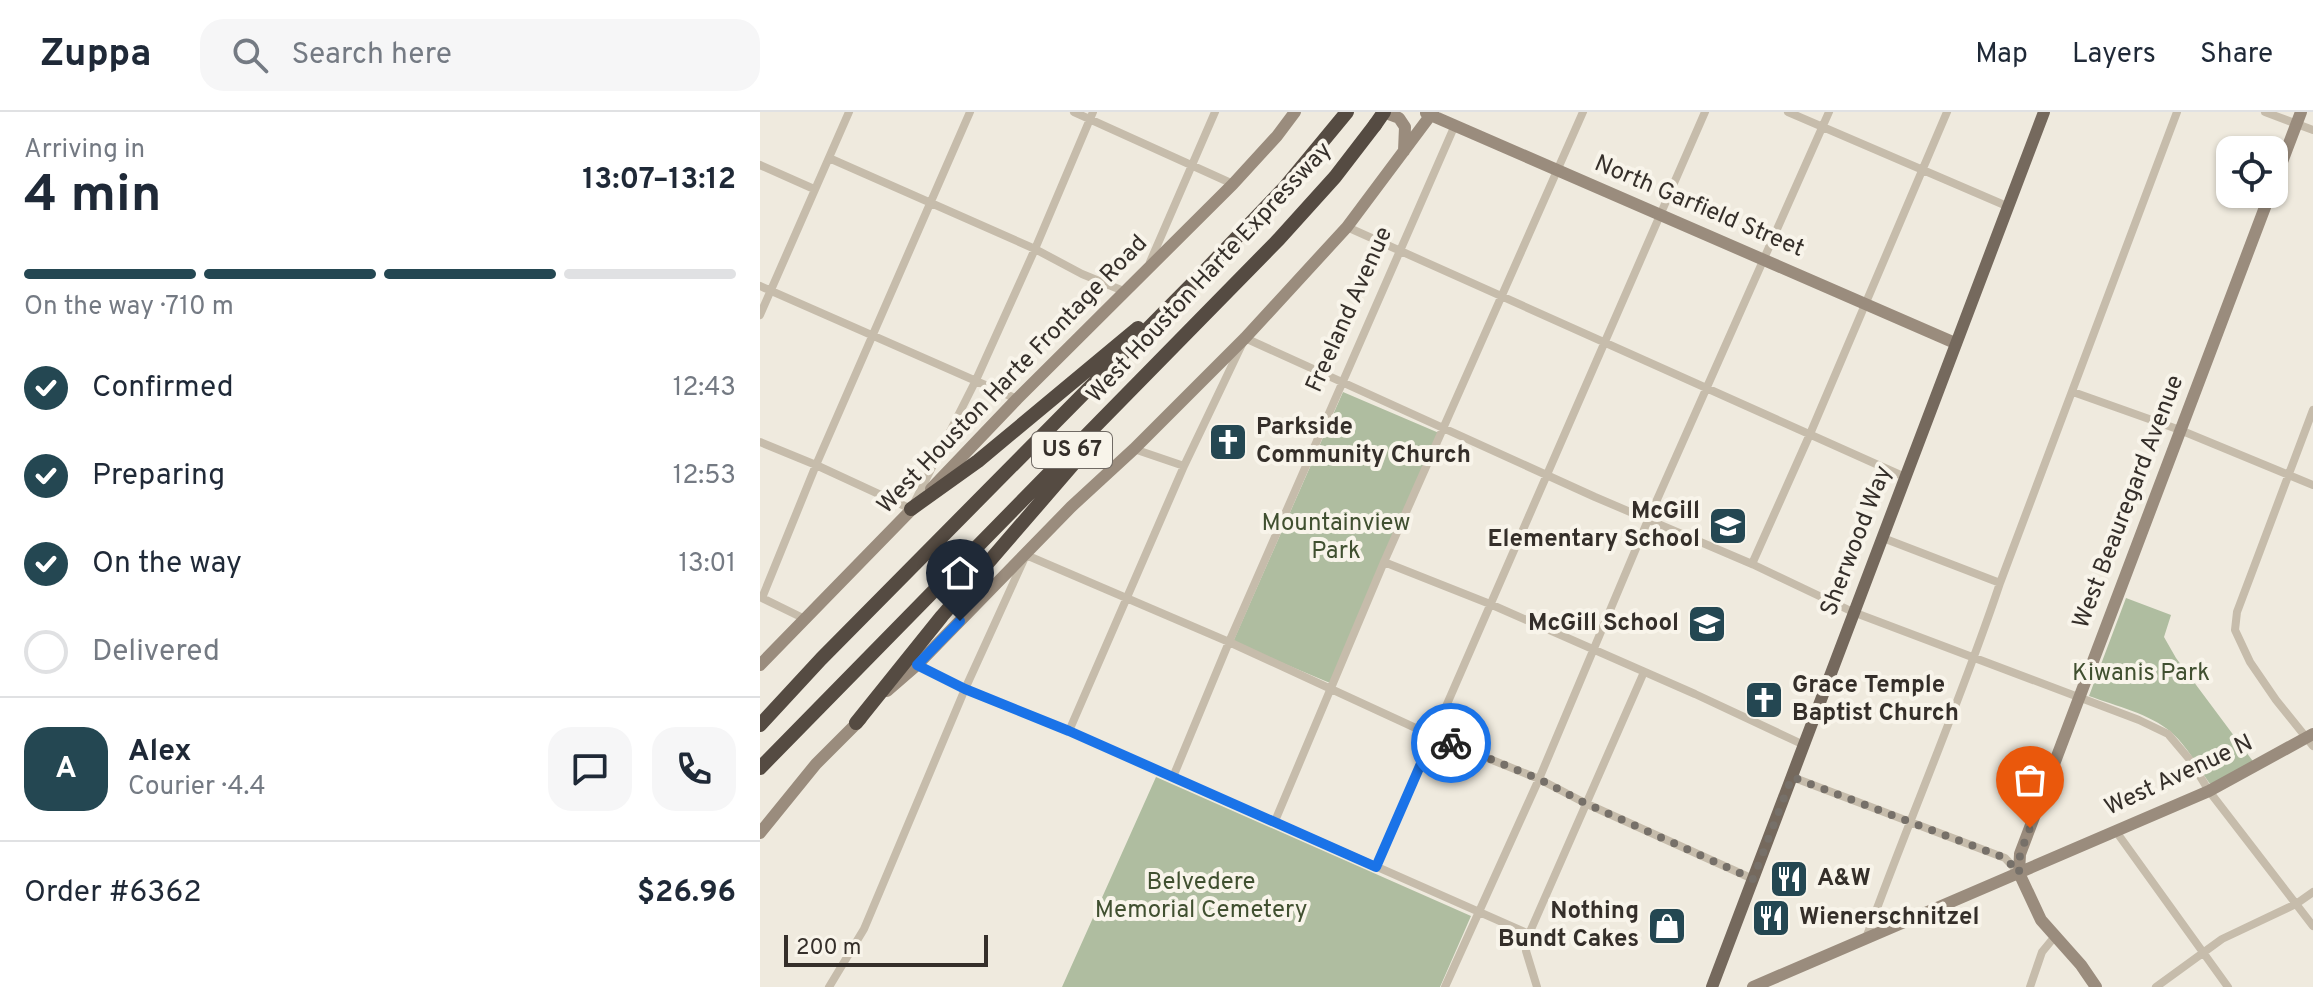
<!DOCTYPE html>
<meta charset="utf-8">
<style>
body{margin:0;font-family:Overpass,sans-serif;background:#f6f6f7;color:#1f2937;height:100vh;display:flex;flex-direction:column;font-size:30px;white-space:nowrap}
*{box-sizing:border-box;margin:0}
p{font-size:26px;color:#747a83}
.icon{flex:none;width:44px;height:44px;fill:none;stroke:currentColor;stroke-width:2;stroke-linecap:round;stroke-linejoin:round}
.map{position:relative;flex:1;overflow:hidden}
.side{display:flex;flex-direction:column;background:#fff;width:760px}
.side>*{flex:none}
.fabs{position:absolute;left:1456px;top:24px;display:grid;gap:16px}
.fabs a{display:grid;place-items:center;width:72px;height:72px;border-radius:16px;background:#fff;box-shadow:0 2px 6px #0004;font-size:40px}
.scale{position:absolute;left:24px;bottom:20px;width:204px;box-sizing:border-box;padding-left:8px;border:4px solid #352f2a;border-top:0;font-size:22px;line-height:28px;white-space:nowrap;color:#352f2a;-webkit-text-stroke:6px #f8f4ea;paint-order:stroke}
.pin{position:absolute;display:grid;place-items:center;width:68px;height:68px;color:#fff;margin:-82px -34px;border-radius:50% 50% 50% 0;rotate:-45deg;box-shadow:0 0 8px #0007}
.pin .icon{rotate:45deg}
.courier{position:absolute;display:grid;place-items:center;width:80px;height:80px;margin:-40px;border:6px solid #1a73e8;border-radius:50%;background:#fff;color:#222;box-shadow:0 2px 10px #0007}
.overview em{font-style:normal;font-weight:700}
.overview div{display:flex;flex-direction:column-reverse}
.overview{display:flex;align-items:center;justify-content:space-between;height:136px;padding:0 24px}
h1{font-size:52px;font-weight:700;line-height:60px}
.bar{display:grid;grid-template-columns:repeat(4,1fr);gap:12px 8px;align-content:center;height:96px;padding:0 24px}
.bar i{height:10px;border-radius:6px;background:#e0e1e3}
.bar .current{background:#244752}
.bar p{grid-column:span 4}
.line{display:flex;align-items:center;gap:20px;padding:0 24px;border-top:2px solid #e0e1e3}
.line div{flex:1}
.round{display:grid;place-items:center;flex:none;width:84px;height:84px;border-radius:24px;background:#f6f6f7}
ol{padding:0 24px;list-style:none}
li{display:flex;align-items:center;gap:24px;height:88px}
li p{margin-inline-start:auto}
li .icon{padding:8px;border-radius:50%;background:#244752;color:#fff;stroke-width:4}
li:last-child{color:#747a83}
li i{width:44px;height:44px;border:4px solid #e0e1e3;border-radius:50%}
header{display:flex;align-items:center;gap:48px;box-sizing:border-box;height:112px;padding:0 40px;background:#fff;border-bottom:2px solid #e0e1e3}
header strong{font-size:38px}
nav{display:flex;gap:44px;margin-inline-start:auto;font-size:28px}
.search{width:560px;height:72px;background:#f6f6f7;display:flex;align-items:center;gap:20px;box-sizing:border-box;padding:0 28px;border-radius:24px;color:#747a83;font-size:30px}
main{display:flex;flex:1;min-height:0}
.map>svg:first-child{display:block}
</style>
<header>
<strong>Zuppa</strong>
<div class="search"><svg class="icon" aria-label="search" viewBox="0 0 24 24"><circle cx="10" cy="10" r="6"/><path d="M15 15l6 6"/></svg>Search here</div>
<nav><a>Map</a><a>Layers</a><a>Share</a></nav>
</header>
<main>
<section class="side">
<div class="overview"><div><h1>4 min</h1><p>Arriving in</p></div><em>13:07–13:12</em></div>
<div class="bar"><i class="current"></i><i class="current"></i><i class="current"></i><i></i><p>On the way · 710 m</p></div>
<ol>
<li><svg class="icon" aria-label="check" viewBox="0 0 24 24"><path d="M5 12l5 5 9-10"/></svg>Confirmed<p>12:43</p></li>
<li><svg class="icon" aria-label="check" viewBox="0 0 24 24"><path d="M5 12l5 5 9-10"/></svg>Preparing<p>12:53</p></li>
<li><svg class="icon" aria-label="check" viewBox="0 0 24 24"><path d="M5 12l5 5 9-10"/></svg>On the way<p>13:01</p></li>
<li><i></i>Delivered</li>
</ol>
<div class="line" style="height:144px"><b class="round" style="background:#244752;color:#fff">A</b><div><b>Alex</b><p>Courier · 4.4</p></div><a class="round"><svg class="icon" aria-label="chat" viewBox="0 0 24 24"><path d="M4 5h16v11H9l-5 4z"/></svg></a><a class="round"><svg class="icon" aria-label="phone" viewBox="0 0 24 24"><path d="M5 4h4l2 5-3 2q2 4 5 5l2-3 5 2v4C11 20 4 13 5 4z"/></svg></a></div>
<div class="line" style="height:104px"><div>Order #6362</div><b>$26.96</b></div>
</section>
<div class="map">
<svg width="1553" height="875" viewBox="0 0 1553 875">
<rect width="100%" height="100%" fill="#efeade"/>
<path fill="#afbda0" d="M583,280L679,321L570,571L473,530Z
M1366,486L1411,503L1404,525L1416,546L1495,652L1450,672C1438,655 1427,634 1411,620C1390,602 1356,594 1329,584Z
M396,665L711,804L680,875H302Z"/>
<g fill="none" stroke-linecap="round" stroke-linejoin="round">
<path stroke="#c6bcab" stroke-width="8" d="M314,0L473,72
M1028,0L1249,95
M1505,0L1553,18
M69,46L275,137L322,162L366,180
M0,53L54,77
M587,115L1145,365
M390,150L455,0
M0,174L257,287
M0,203L89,0
M1313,280L1420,318L1553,373
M1553,298L1477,500L1475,518L1490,550L1516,588L1553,634
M0,330L56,353L151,397L216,268L275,137L333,0
M374,337L424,354
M1123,426L1240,471
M624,450L730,492L935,582L1044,633
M992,452L1050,322L1187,0
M0,485L45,507
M2,486L56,353L210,0
M157,553L205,577L309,619L769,822L766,839L777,875
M309,619L424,354L485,226L835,385L992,452L1093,500L1379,608L1408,622L1430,648L1449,679L1553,814
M413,665L469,530L695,13
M1032,665L1245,746L1258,760
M515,709L624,450L823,0
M1355,718L1468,875
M616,755L945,0
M769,822L884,560
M1106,826C1149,707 1200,591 1240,471L1417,0
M69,875L104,817L205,577L266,443L469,530L673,624L779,667L825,691L993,767
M685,875L779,667L888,408L1069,0
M1270,875L1282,840L1296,823
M1396,875L1462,827L1536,792L1553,780"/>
<path stroke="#9a8c7d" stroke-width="12" d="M623,0L639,6L645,15L644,39
M666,1L1195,231
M1514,71L1541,0
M171,377L257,287L473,72L517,24L535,0
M0,553L158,391
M127,579L157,553L311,395L374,337L485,226L587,115L673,0
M0,721L56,652L101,607
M993,875L1449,679L1553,622
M1336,875L1321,853L1281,808L1259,761L1260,742L1510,82"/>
<path stroke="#75695d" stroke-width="12" d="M952,875L1284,0"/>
<path stroke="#554b42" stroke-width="14" d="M151,397L218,349L378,216
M96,611L182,504L335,327
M0,613L61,547L437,167L525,75L587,0
M0,656L519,127L575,65L615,13"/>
<path stroke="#554b42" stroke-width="14" d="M615,13L624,0"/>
</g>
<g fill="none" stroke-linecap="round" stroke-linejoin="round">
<path stroke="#767069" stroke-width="8" stroke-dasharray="0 14.4" d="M691,631L779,667L825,691L993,767L1032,665L1245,746L1259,761L1260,742L1270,716"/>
<path stroke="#1a73e8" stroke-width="10" d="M200,509L157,553L205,577L309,619L616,755L673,624L691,631"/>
</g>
<defs>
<symbol id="church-square" viewBox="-11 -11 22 22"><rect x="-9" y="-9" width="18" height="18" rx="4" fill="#244752" stroke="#f8f4ea"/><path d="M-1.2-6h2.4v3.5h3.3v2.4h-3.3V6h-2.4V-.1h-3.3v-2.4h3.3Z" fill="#fff"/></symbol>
<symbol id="school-square" viewBox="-11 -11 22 22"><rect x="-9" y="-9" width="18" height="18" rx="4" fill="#244752" stroke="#f8f4ea"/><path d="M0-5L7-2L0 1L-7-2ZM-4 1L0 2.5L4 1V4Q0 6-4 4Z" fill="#fff"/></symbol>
<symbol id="restaurant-square" viewBox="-11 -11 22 22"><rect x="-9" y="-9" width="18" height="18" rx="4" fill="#244752" stroke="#f8f4ea"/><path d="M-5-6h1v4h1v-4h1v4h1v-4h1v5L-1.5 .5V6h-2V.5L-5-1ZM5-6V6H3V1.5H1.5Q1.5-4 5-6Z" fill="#fff"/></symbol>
<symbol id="shop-square" viewBox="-11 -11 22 22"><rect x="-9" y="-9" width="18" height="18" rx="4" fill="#244752" stroke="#f8f4ea"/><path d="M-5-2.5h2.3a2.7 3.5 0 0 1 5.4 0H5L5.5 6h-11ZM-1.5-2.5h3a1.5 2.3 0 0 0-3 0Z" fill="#fff"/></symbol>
</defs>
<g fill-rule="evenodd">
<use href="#church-square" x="446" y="308" width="44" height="44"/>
<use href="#school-square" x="946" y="392" width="44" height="44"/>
<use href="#school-square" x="925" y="490" width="44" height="44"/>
<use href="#church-square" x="982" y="566" width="44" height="44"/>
<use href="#restaurant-square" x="1007" y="745" width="44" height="44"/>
<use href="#restaurant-square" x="989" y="784" width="44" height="44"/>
<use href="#shop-square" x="885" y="792" width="44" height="44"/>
</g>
<g text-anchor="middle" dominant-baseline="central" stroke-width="8" stroke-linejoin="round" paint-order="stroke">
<rect fill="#f8f4ea" stroke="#706a64" stroke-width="2" x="272" y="320" width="80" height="36" rx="6"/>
<g font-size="22" font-weight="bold" fill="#352f2a">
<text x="312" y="338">US 67</text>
</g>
<g font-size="24" fill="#352f2a" stroke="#f8f4ea">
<text transform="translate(939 95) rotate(23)">North Garfield Street</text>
<text transform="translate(450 161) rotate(-47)">West Houston Harte Expressway</text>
<text transform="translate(590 198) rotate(-66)">Freeland Avenue</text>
<text transform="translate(253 263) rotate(-46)">West Houston Harte Frontage Road</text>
<text transform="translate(1369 390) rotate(-69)">West Beauregard Avenue</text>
<text transform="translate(1097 429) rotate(-69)">Sherwood Way</text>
<text transform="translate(1419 664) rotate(-25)">West Avenue N</text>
</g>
<g font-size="24" font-weight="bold" fill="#352f2a" stroke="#f8f4ea" text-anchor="start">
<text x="496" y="316">Parkside<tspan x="496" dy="28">Community Church</tspan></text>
<text x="940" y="400" text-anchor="end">McGill<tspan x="940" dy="28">Elementary School</tspan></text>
<text x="919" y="512" text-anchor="end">McGill School</text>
<text x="1032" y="574">Grace Temple<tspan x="1032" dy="28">Baptist Church</tspan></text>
<text x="1057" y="767">A&amp;W</text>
<text x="879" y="800" text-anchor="end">Nothing<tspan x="879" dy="28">Bundt Cakes</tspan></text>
<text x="1039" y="806">Wienerschnitzel</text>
</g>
<g font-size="24" fill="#405030" stroke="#f8f4ea">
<text x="576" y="412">Mountainview<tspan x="576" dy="28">Park</tspan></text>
<text x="1381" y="562">Kiwanis Park</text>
<text x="441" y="771">Belvedere<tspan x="441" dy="28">Memorial Cemetery</tspan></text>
</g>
</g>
</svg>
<div class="fabs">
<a><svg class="icon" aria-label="locate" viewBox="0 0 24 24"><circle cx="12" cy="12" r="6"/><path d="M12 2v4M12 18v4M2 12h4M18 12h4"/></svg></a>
</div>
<div class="scale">200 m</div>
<div class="pin" style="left:1270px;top:716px;background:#ea580c"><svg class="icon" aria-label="bag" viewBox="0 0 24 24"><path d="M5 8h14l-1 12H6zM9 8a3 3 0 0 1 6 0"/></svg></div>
<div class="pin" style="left:200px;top:509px;background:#1f2937"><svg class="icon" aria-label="home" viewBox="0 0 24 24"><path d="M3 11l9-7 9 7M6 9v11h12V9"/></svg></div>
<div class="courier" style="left:691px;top:631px"><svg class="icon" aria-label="bike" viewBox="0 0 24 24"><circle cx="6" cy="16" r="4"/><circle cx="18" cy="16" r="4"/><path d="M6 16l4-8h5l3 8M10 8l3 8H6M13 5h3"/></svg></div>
</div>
</main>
